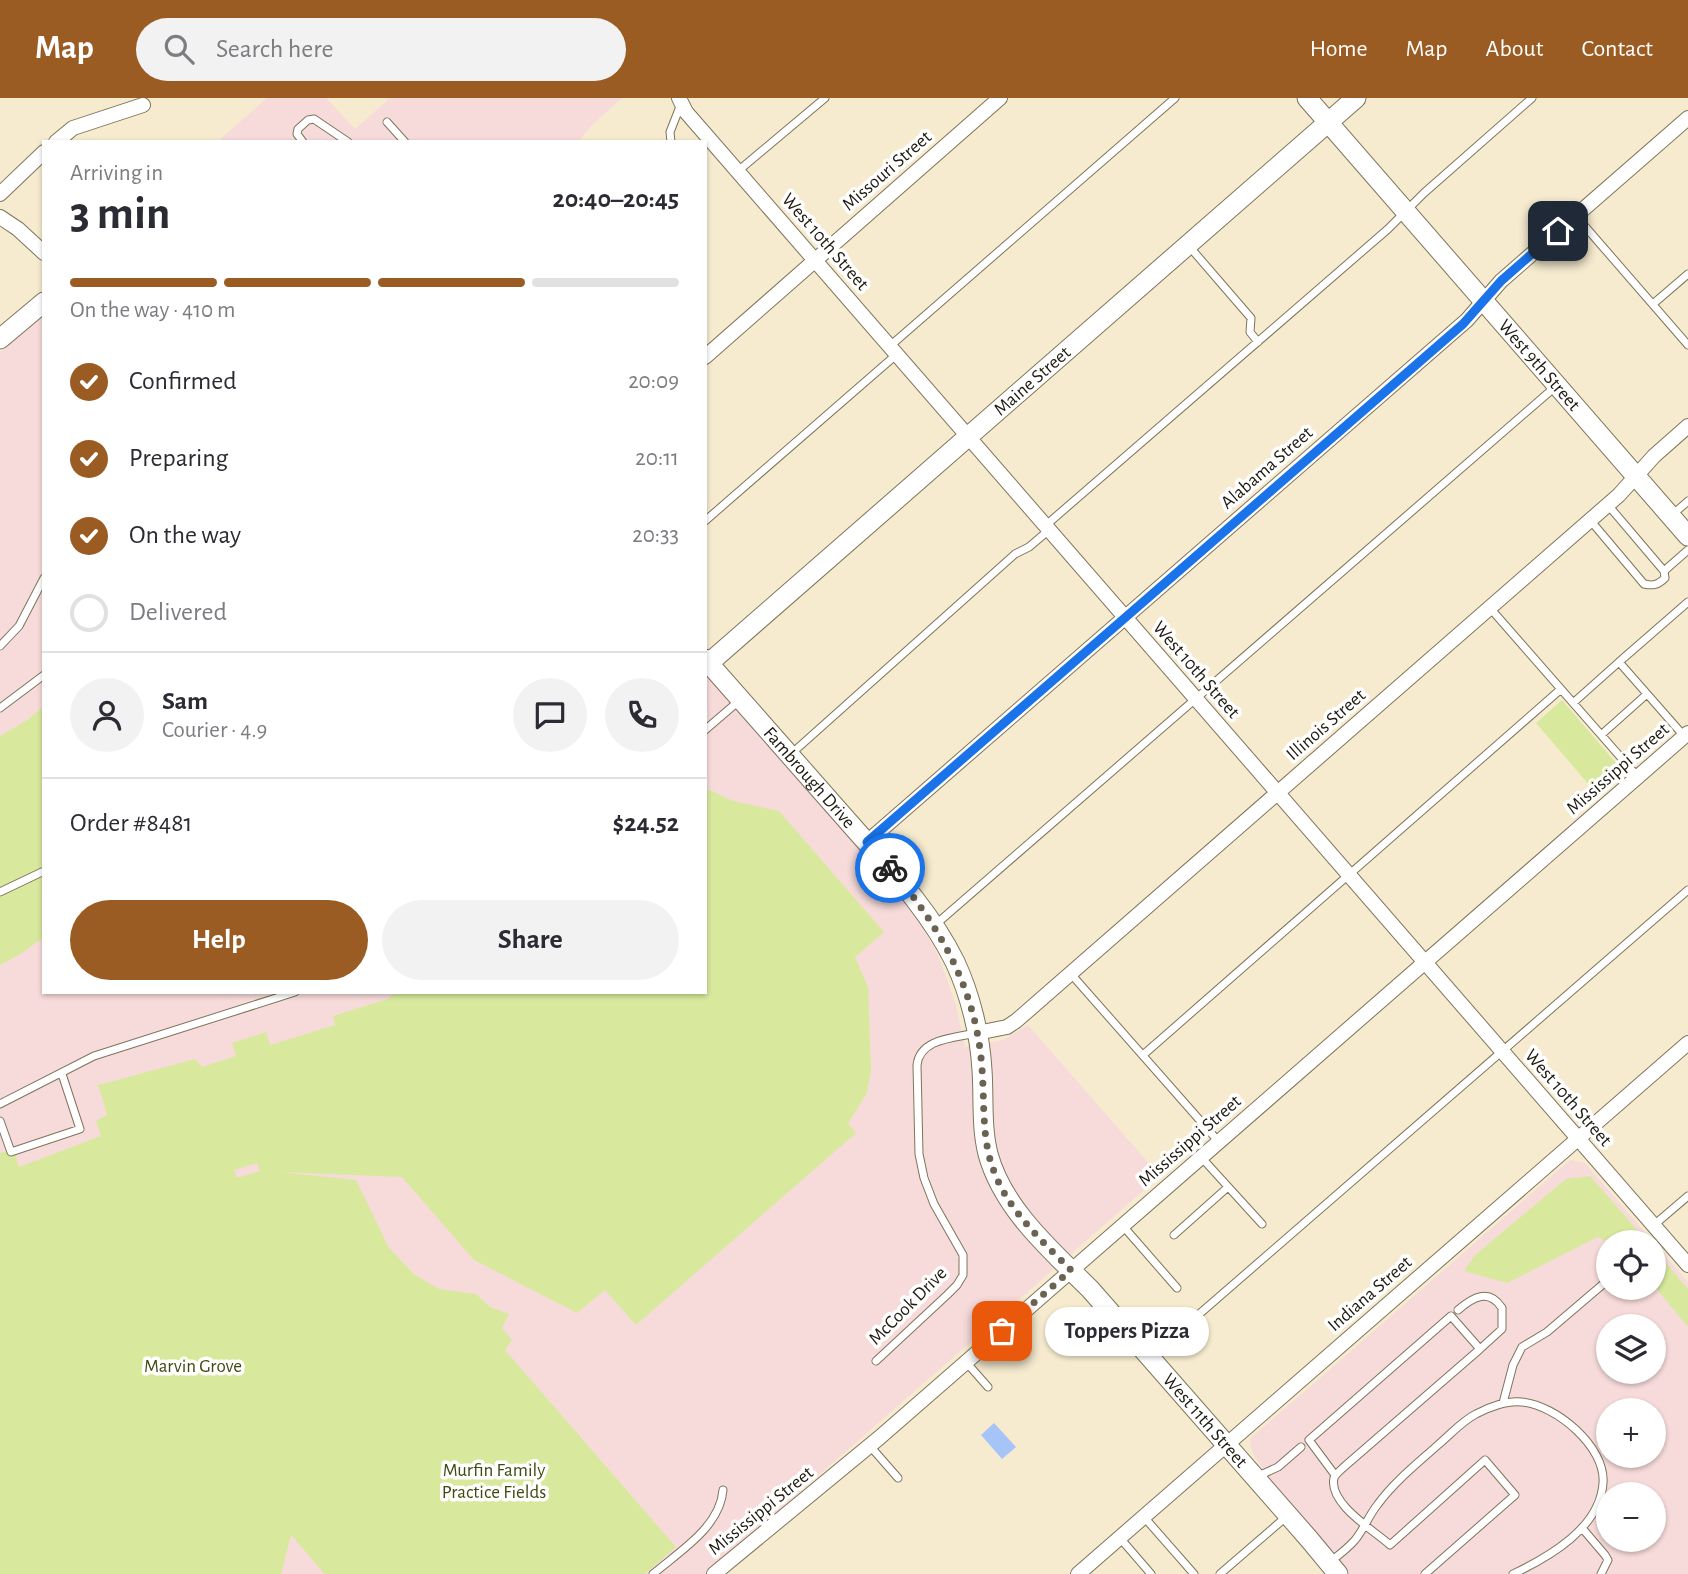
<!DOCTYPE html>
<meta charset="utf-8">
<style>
body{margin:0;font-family:"Alegreya Sans",sans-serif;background:#f2f2f3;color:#2b2b33;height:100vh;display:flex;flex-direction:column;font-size:26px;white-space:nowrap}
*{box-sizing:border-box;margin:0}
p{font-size:23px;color:#7c7c81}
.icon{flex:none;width:38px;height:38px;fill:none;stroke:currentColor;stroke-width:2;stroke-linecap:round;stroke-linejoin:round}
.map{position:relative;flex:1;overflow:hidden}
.drawer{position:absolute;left:42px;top:42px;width:665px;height:854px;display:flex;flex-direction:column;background:#fff;border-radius:0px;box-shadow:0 2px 5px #0004}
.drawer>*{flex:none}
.fabs{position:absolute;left:1596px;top:1132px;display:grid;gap:14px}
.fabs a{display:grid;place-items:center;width:70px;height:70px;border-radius:50%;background:#fff;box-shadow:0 2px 5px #0004;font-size:35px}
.pin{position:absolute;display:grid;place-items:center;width:60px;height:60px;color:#fff;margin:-30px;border-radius:14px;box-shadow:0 4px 10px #0006}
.courier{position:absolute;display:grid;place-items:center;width:70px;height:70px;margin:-35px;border:5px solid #1a73e8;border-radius:50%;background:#fff;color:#222;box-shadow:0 2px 9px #0007}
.bubble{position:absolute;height:49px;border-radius:24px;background:#fff;box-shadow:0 2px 5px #0004;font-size:23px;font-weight:700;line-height:49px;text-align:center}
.summary em{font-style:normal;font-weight:700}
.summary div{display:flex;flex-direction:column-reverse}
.summary{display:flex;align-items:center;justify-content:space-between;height:119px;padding:0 28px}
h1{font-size:46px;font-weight:700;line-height:52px}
.bar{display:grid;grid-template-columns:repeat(4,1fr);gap:10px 7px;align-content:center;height:84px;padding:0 28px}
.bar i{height:9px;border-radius:5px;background:#e1e1e2}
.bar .current{background:#9b5c23}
.bar p{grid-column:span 4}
.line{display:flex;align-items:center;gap:18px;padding:0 28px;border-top:2px solid #e1e1e2}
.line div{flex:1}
.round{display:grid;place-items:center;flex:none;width:74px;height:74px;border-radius:37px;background:#f2f2f3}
ol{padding:0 28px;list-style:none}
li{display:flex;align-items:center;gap:21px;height:77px}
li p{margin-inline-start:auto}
li .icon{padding:7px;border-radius:50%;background:#9b5c23;color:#fff;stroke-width:4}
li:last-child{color:#7c7c81}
li i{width:38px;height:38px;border:4px solid #e1e1e2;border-radius:50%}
.primary-button{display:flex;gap:14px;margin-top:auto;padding:14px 28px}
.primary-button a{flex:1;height:80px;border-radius:42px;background:#9b5c23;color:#fff;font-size:28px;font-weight:700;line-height:80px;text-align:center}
.primary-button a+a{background:#f2f2f3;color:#2b2b33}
header{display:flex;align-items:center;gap:42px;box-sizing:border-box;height:98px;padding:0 35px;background:#9b5c23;color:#fff}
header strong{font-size:33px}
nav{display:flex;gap:38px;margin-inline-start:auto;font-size:24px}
.search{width:490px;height:63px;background:#f2f2f3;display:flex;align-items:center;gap:18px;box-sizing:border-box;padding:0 24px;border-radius:38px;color:#7c7c81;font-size:26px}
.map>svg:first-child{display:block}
</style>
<header>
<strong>Map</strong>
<div class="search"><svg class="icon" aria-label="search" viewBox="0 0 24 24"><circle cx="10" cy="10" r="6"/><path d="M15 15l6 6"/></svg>Search here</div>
<nav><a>Home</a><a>Map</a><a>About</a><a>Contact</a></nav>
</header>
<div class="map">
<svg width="1688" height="1476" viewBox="0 0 1688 1476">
<rect width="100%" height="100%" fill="#f6ebcf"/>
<path fill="#f6dbda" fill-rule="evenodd" d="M267,0H326L355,31L390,0H622L593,26L578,44H217Z
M44,217V894H705V574L910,808L938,857L956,907L965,949L1003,942L1028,927L1160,1078L706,1476H0V254Z
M1570,1062L1585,1065L1688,1184V1476H1349L1274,1389L1255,1359L1250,1348L1251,1340ZM1608,1144H1654V1190H1608ZM1608,1228H1654V1274H1608ZM1608,1312H1654V1358H1608ZM1608,1396H1654V1442H1608Z"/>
<path fill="#d8e99d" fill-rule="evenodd" d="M1562,602L1616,665L1590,688L1536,625Z
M44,608V839L22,855L0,867V638L26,623Z
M705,690L733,703L779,713L884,834L855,859L868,889L871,971L867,995L848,1025L856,1035L636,1227L605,1192L577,1215L474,1162L402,1079L279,1074L356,1082L389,1150L415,1177L439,1191L476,1196L490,1209L509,1216L502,1230L512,1242L505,1252L676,1449L645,1476H325L291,1437L281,1476H0V1055L14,1051L19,1069L101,1038L96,1023L107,1017L99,989L95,988L195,961L202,969L236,958L232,945L266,934L270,947L335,927L333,918L388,901L396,894H705ZM257,1065L260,1073L237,1080L234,1072Z
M1590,1078L1648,1144L1608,1145L1598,1139L1507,1185L1464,1173L1475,1157L1566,1081Z
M1654,1151L1688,1191V1229L1654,1188Z"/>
<path fill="#a7c4f9" d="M994,1325L1016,1349L1002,1361L981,1337Z"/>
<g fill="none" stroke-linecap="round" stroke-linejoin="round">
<defs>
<path id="lane" d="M387,24L405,44
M303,44L297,36L298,31L308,22L314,21L348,44
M671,44L670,34L681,6
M738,73L825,0
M1576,118L1688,247
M1188,147L1251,220L1250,234L1258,244
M1653,206L1688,176
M890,248L1175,0
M1671,418L1688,403
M1590,422L1644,486C1653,488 1658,487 1665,480L1664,473L1608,407
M705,423L896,257
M1045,428L1388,131L1424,95L1532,0
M1664,473L1688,452
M1490,510L1638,679
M0,548L19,528L44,480
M1573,605L1619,564
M0,610L44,577
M705,632L740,602
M1601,637L1647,596
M1684,638L1619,564L1688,504
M791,656L1015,456L1029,449L1049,432
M0,794L44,773
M935,827L1555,289
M1071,876L1219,1044
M1143,957L1561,591
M0,1006L94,958L295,894
M0,1023L11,1054L80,1031L62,976
M1201,1059L1262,1126
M1654,1127L1688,1098
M1123,1128L1177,1190
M1174,1137L1228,1089
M1458,1212C1473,1199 1489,1190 1502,1210V1231L1480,1251
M1152,1257L1688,792
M876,1263L947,1197L957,1187L963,1177V1157L934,1106L924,1080L919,1056L917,967C920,940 955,940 976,935
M966,1264L988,1289
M1503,1305L1513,1267L1522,1249L1547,1234L1608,1182
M870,1348L898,1380
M1335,1377L1309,1342L1451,1218L1480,1251L1345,1368C1341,1372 1336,1375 1334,1380C1328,1406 1375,1433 1390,1447L1485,1362L1515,1397L1425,1476
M1256,1379L1278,1369L1301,1349
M1144,1419L1194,1476
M1582,1430L1605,1457L1608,1462L1601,1476
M1120,1440L1151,1476
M1331,1463C1339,1457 1348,1450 1355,1442C1364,1431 1369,1417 1378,1406C1395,1383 1418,1365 1439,1346C1451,1336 1462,1323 1476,1316C1489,1309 1508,1302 1522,1304C1556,1307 1606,1349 1603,1385C1600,1430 1549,1459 1513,1476
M653,1476C680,1453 720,1429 723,1392
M1220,1476L1286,1419"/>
<path id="street" d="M679,0L686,14L1688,1167
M56,44L73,30L143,7
M0,96L44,54
M0,119L18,131L44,155
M705,259L1000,0
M867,744L1467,222L1501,183L1688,20
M977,935L1007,929L1016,923L1619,397L1654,358L1688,328
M714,1476L879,1340L1688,635
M1078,1476L1688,945"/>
<g id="secondary">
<path id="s1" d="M1307,0L1688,438"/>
<path d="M0,241L44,204"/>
<path id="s2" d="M705,561C754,617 804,673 853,729C890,771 930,813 955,864C970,896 980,936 982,972C984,1000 981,1028 988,1056C1003,1111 1051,1152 1090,1191L1309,1441L1338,1476"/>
<path id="s3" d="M709,565L1356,0"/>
</g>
</defs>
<use href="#lane" stroke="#7e745b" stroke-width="9"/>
<use href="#street" stroke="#7e745b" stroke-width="16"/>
<use href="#secondary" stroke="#7e745b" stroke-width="21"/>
<use href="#lane" stroke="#fff" stroke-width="7"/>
<use href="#street" stroke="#fff" stroke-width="14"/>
<use href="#secondary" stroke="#fff" stroke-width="19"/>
</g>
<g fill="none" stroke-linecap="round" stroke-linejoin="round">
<path stroke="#6a6353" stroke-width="7" stroke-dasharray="0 12.6" d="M890,770C940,828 977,893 982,971C985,1007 981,1042 995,1076C1010,1114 1043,1144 1071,1172L1002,1233"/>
<path stroke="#1a73e8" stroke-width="9" d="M890,770L867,744L1463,226L1501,183L1558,133"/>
</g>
<g text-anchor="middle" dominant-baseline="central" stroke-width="7" stroke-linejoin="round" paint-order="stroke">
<g font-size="19" fill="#1e1a10" stroke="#fff">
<text transform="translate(887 73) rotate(-41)">Missouri Street</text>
<text transform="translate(825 144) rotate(49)">West 10th Street</text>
<text stroke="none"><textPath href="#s1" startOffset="354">West 9th Street</textPath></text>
<text stroke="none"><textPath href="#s3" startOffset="429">Maine Street</textPath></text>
<text transform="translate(1267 370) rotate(-41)">Alabama Street</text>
<text transform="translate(1196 572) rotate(49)">West 10th Street</text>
<text transform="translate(1326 627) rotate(-41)">Illinois Street</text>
<text transform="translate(1618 671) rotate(-41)">Mississippi Street</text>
<text stroke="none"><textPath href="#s2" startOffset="158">Fambrough Drive</textPath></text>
<text transform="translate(1568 1000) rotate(49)">West 10th Street</text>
<text transform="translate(1190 1043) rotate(-41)">Mississippi Street</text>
<text transform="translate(1370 1196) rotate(-41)">Indiana Street</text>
<text transform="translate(908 1208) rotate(-45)">McCook Drive</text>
<text stroke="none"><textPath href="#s2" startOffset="936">West 11th Street</textPath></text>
<text transform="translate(761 1413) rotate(-39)">Mississippi Street</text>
</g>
<g font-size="19" fill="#414b11" stroke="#fff">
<text x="193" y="1268">Marvin Grove</text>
<text x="494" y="1372">Murfin Family<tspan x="494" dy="22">Practice Fields</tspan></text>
</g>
</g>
</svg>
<div class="fabs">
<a><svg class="icon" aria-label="locate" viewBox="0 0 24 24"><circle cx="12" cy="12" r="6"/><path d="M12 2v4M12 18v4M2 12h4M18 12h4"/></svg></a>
<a><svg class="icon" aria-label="layers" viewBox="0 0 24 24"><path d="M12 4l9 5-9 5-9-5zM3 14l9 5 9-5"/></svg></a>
<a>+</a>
<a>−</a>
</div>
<div class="pin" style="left:1002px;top:1233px;background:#ea580c"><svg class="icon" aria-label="bag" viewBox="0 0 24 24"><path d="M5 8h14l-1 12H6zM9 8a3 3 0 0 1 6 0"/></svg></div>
<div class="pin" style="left:1558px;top:133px;background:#1f2937"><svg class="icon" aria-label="home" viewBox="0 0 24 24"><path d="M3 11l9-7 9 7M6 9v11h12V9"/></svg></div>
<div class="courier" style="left:890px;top:770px"><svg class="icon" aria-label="bike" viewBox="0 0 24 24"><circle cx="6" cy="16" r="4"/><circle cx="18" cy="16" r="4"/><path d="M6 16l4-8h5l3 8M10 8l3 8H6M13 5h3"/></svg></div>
<div class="bubble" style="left:1045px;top:1209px;width:164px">Toppers Pizza</div>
<section class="drawer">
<div class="summary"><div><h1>3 min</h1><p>Arriving in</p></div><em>20:40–20:45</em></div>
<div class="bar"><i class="current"></i><i class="current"></i><i class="current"></i><i></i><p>On the way · 410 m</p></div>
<ol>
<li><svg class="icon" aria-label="check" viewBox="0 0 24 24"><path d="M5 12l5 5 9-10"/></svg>Confirmed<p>20:09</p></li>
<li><svg class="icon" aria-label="check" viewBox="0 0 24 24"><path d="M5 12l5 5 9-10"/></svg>Preparing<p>20:11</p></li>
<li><svg class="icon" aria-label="check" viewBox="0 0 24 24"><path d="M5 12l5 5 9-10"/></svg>On the way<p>20:33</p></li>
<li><i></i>Delivered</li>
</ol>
<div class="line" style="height:126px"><a class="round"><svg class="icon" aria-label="person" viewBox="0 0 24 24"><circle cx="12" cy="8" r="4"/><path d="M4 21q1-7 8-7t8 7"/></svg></a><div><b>Sam</b><p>Courier · 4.9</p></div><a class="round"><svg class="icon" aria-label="chat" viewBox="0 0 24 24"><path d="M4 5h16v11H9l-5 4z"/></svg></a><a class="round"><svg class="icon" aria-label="phone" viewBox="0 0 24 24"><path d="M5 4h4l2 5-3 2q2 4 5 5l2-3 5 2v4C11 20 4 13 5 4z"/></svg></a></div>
<div class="line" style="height:91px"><div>Order #8481</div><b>$24.52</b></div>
<div class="primary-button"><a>Help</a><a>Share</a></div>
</section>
</div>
